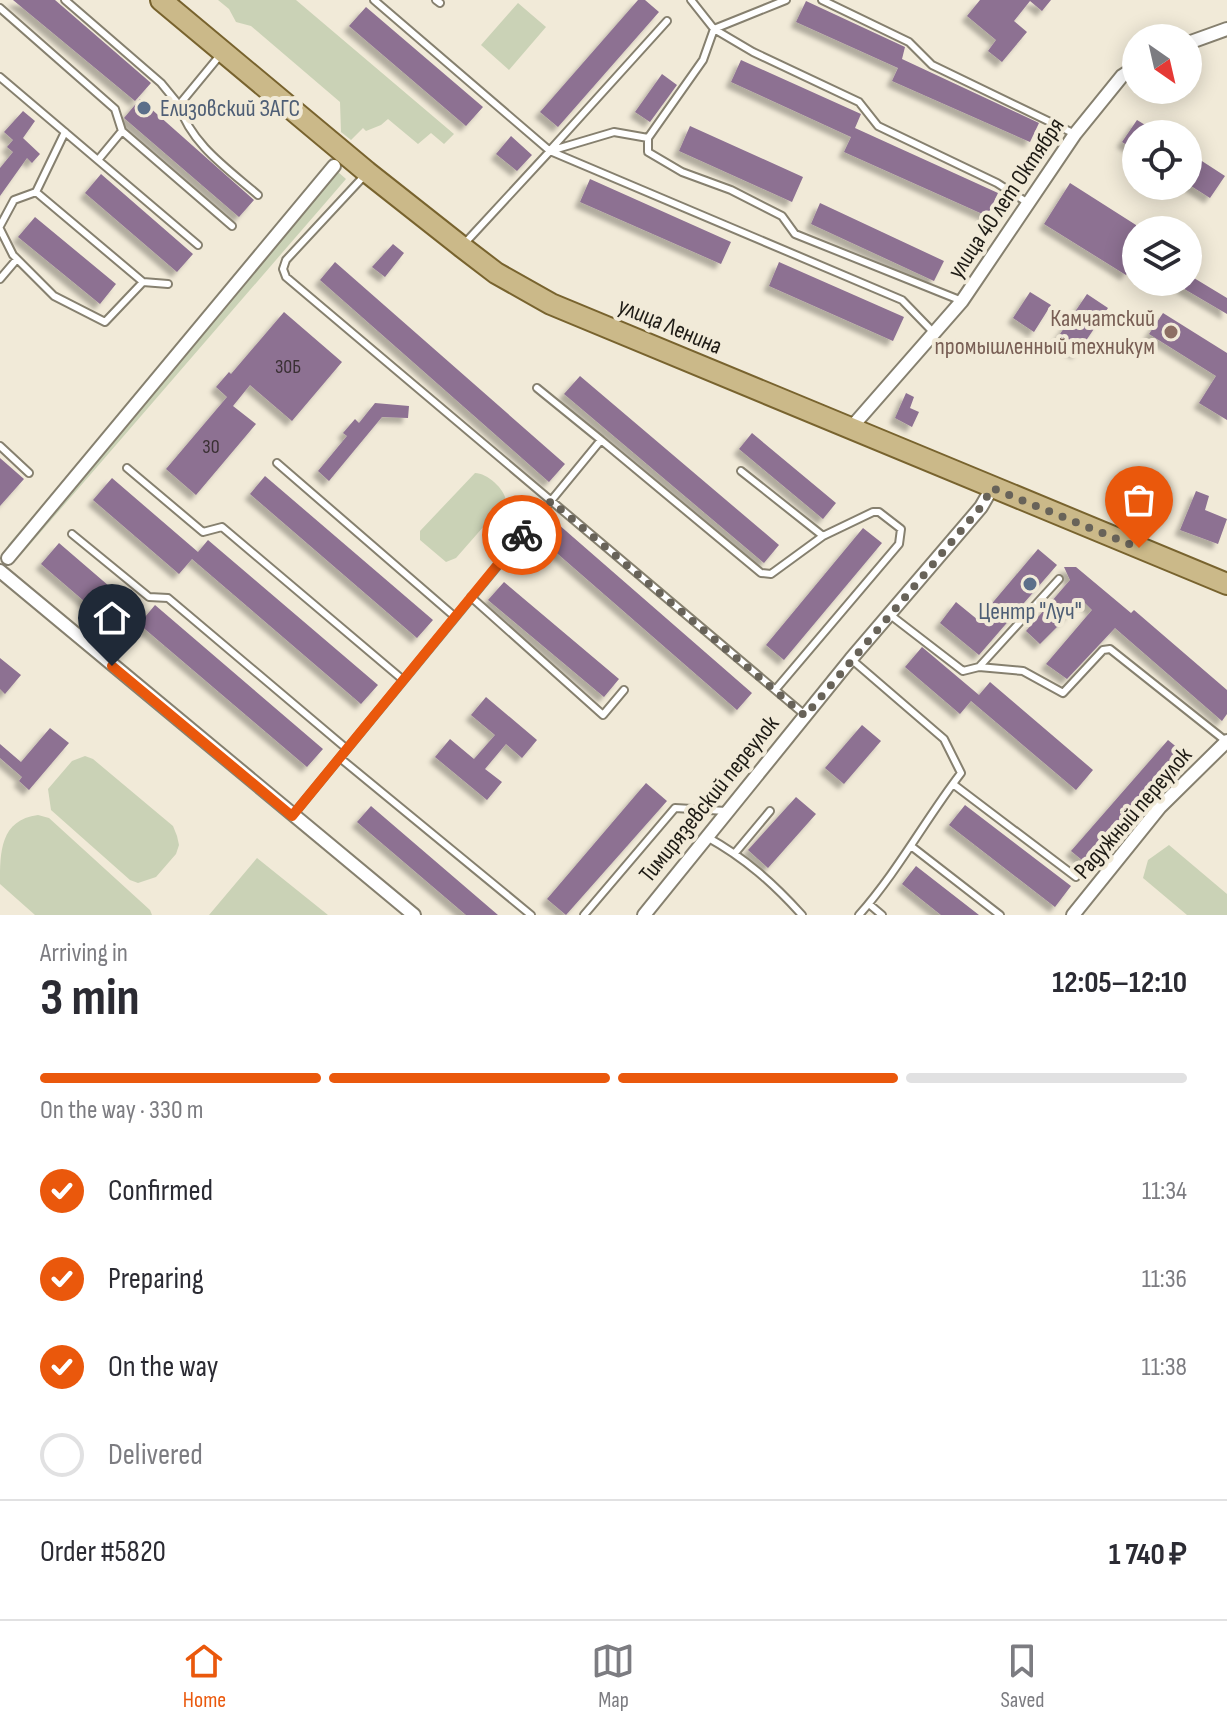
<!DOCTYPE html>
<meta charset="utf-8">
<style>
body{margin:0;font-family:"Sofia Sans Condensed",sans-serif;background:#f7f7f7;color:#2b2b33;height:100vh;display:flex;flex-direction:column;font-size:30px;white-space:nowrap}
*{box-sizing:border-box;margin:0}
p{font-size:26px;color:#7c7c81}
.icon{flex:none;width:44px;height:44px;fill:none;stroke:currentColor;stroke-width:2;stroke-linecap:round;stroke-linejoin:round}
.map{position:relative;height:915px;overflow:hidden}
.panel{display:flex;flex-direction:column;background:#fff;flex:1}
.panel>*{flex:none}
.needle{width:52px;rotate:146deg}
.controls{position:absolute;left:1122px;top:24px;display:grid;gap:16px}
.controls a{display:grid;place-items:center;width:80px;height:80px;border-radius:50%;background:#fff;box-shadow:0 4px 20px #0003;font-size:40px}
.pin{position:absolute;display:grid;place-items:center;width:68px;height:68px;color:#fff;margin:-82px -34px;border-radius:50% 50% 50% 0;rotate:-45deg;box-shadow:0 0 8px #0007}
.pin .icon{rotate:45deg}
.courier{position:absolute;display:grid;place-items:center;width:80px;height:80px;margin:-40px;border:6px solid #ea580c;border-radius:50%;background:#fff;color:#222;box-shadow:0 2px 10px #0007}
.summary em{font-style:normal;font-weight:700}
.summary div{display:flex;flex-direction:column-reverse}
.summary{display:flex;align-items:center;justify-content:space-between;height:136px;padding:0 40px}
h1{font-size:52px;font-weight:700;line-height:60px}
.bar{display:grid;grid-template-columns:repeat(4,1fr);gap:12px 8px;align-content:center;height:96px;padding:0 40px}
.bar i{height:10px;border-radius:6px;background:#e1e1e2}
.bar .current{background:#ea580c}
.bar p{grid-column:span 4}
.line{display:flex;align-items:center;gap:20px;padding:0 40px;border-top:2px solid #e1e1e2}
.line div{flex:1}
ol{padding:0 40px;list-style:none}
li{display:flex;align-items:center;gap:24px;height:88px}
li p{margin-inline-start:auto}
li .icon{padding:8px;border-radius:50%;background:#ea580c;color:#fff;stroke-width:4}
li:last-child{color:#7c7c81}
li i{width:44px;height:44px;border:4px solid #e1e1e2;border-radius:50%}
.menu{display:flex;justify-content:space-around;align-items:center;height:112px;border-top:2px solid #e1e1e2;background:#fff;font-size:22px;color:#7c7c81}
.menu a{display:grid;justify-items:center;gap:4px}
.menu .current{color:#ea580c}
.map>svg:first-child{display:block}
</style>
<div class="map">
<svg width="1227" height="915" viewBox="0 0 1227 915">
<defs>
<filter id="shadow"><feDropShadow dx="-5.5" dy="5.5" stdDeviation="2" flood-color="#0004"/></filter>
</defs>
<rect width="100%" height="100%" fill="#f1ead8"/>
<path fill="#cad2b6" d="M218,0H296L454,134L444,144L431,133L418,144L388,119L381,125L366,131L363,128L351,140L341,132L340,102L251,26L236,22L229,9Z
M518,3L546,27L509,70L481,45Z
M330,165L346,179L20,556L8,545Z
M475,473C487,473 505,489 506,501L456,558L446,562L420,540V531Z
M85,756L93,759L173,826L177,836L179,845L176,854L156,877L138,883L130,880L51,810L48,789L72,761Z
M38,815L49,818L150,910L152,915H35L0,884C0,852 0,820 38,815Z
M1169,845L1227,894V915H1187L1143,878L1148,860Z
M257,858L328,915H209Z"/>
<path fill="#8d7192" filter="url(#shadow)" d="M13,0H55L151,83L135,101Z
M638,0H645L659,12L558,127L540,112Z
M980,0H1051L1042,11L1030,1L1014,21L1027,32L1002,62L988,51L996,40L967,16Z
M806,1L905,47L902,59L1039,123L1030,142L892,81L898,68L796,22Z
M366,7L483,107L466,126L349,26Z
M741,60L861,114L855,128L998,193L987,216L844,152L851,137L731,82Z
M662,74L677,85L650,122L635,112Z
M140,99L254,200L239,217L124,118Z
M23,111L35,121L23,138L40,154L32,163L27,158L0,196V168L13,152L7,147L13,140L4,132Z
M1137,120L1160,134H1136V151L1122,142Z
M690,126L803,177L792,202L679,151Z
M511,136L532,155L517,171L496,154Z
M1188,152L1225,176L1210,198L1188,184Z
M101,174L193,254L177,272L85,193Z
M590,179L731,242L721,264L580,202Z
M1070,183L1136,225V259L1126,275L1044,224Z
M820,203L944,261L934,281L811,224Z
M35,217L116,284L100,304L18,237Z
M393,244L404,253L385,277L372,267Z
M335,262L565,464L549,482L320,280Z
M779,262L904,317L893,341L769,286Z
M1189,275L1227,298V314L1181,287L1184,282H1188Z
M1030,292L1051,305L1034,332L1013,318Z
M1087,294L1108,308L1077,354L1056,340Z
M284,312L342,362L292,421L250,385L233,406L256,424L196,495L166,469L227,397L216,387L229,372L231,374Z
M1163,313L1227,353V420L1199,403L1216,376L1149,334Z
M580,376L779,545L764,563L564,394Z
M906,393L914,397L910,408L919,412L912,427L895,418Z
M375,403L409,406L408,418L382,417L329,481L318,471L347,436L343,433L355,419L359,423Z
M752,433L836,503L823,519L739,449Z
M0,458L24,479L0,506Z
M265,476L433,620L417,638L250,494Z
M112,478L198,552L208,540L378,685L361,704L192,559L179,574L93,500Z
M1196,491L1209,496L1205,510L1227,519L1218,544L1180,530Z
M558,524L752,693L737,710L543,541Z
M863,528L882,543L784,660L766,645Z
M59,543L145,617L155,605L323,749L307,767L139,624L127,638L41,564Z
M1038,549L1057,565L979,655L940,623L956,602L978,620Z
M1064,567H1076L1131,613L1134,610L1227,690V714L1222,721L1115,628L1067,679L1046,664L1092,610L1083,601L1040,644L1026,631L1070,580Z
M504,582L619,679L604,697L488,600Z
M922,647L979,695L990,682L1093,770L1076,790L971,701L960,714L905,667Z
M0,658L21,675L5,694L0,689Z
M486,697L537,740L522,758L506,744L485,769L502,782L487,800L435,757L450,739L474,759L495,735L471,715Z
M862,725L881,741L844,784L825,768Z
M50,728L69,743L29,790L19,781L22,777L0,758V744L21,762Z
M1168,740L1190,758L1093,869L1071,851Z
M646,783L667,801L566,915L547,899Z
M796,797L816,814L768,868L748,850Z
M965,805L1071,886L1055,907L949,825Z
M371,806L498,915H466L357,822Z
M916,866L979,915H941L902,884Z"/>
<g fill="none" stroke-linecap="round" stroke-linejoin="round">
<defs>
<path id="lane" d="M65,0L161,83L179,105
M374,0L550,151L465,243
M436,0L440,3
M691,0L714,29L753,52L859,102L878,126L997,183L1028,203
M822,0L909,42L932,65L1075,134
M0,8L115,109L122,131L232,226
M221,54L179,105C191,144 228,169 258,195
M0,77L198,245
M65,132L36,192L143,282L168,284
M648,138V152L682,172L731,190L782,216L795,234L962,301
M552,148L667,21
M550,151L902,300L934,333
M550,151L614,132L648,138L703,60L714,29L786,0
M98,160L122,131
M365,175L286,260L283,269L286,277L805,715
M0,226L14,200L36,192
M0,229L13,255L54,296L105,322L143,282
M0,279L17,259
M537,388L601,440
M0,446L29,473
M277,463L454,616
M127,468L203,532L222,527L402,679
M741,471L823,536
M72,534L149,597L168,598L347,749
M471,597L603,715L624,690
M889,614L963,671L979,667L1059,579
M851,659L944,739L961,773C925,820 898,871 859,915
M979,667L1023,671L1063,693L1103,650L1110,649L1227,742
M340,758L531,915
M953,784L1076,877
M292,816L601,440L761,573L771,574L823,536L873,512H879L901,529L899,544L776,689
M707,837C745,858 773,883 802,915
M911,846L1000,915
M735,853L770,811
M869,904L882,915
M584,915L675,808L726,811"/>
<path id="street" d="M1188,43L1227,29
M850,429L962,301L1075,134L1122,76L1136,67
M8,558L334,166
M0,571L414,915
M644,915L851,659L981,507L992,488
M1073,915L1160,807L1227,741"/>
<path id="primary" d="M161,0L367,172L462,247L496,273L551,304L1227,584"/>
</defs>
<use href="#lane" stroke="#86806f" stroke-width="10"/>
<use href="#street" stroke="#86806f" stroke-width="16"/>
<use href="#primary" stroke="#78632e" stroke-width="24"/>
<use href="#lane" stroke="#fff" stroke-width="6"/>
<use href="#street" stroke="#fff" stroke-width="12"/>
<use href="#primary" stroke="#cbb989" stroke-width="20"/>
</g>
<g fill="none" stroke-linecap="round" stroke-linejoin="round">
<path stroke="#686359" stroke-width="8" stroke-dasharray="0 14.4" d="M522,535L551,501L805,716L981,507L992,488L1139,548"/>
<path stroke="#ea580c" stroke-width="10" d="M112,666L292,816L522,535"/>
</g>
<g fill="#5c6f8a" stroke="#f1ead8" stroke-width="3">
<circle cx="144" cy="108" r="8"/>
<circle cx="1030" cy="584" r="8"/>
</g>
<circle fill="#8d6e63" stroke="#f1ead8" stroke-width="3" cx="1171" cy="332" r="8"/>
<g text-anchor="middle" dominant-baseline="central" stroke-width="8" stroke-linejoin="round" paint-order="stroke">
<g font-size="20" fill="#3a3034">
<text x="288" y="367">30Б</text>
<text x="211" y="447">30</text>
</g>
<g font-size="24" fill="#4e5e75" stroke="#f1ead8" text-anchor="start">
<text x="160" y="108">Елизовский ЗАГС</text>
<text x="1030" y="611" text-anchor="middle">Центр "Луч"</text>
</g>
<g font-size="24" fill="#1e1b15" stroke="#f1ead8">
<text transform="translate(1006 198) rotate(-56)">улица 40 лет Октября</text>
<text transform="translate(670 326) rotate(23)">улица Ленина</text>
<text transform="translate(709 799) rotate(-51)">Тимирязевский переулок</text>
<text transform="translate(1133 813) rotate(-49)">Радужный переулок</text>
</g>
<g font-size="24" fill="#785e54" stroke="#f1ead8" text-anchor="end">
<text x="1155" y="318">Камчатский<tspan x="1155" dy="28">промышленный техникум</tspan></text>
</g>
</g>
</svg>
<div class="controls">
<a><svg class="needle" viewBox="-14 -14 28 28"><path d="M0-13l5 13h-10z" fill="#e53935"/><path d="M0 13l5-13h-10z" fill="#7c7c81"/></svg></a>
<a><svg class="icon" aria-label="locate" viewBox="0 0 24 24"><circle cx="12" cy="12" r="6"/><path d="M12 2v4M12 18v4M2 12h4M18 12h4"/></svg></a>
<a><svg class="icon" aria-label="layers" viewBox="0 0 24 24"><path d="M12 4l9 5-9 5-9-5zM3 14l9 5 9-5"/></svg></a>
</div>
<div class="pin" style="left:1139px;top:548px;background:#ea580c"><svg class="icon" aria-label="bag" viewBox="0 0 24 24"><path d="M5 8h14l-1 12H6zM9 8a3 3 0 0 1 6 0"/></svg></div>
<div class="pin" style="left:112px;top:666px;background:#1f2937"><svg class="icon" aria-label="home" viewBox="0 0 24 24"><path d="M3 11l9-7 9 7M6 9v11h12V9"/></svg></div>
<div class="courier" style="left:522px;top:535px"><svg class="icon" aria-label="bike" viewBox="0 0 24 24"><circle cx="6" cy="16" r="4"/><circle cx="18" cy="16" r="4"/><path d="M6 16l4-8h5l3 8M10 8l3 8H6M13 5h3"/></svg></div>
</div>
<section class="panel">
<div class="summary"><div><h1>3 min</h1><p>Arriving in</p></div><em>12:05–12:10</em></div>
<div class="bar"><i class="current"></i><i class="current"></i><i class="current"></i><i></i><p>On the way · 330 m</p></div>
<ol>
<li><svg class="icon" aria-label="check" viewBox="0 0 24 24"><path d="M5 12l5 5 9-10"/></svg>Confirmed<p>11:34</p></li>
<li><svg class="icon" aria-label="check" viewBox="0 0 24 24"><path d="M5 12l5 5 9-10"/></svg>Preparing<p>11:36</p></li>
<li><svg class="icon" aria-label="check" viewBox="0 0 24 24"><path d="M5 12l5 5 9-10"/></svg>On the way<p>11:38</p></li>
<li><i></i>Delivered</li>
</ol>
<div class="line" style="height:104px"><div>Order #5820</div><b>1 740 ₽</b></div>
</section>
<nav class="menu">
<a class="current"><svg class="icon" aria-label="home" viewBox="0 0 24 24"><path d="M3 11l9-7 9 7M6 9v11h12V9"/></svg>Home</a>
<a><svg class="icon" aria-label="map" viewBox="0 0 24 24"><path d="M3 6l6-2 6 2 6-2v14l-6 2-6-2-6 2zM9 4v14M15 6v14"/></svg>Map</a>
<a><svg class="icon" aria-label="saved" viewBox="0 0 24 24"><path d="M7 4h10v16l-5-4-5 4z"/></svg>Saved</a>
</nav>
